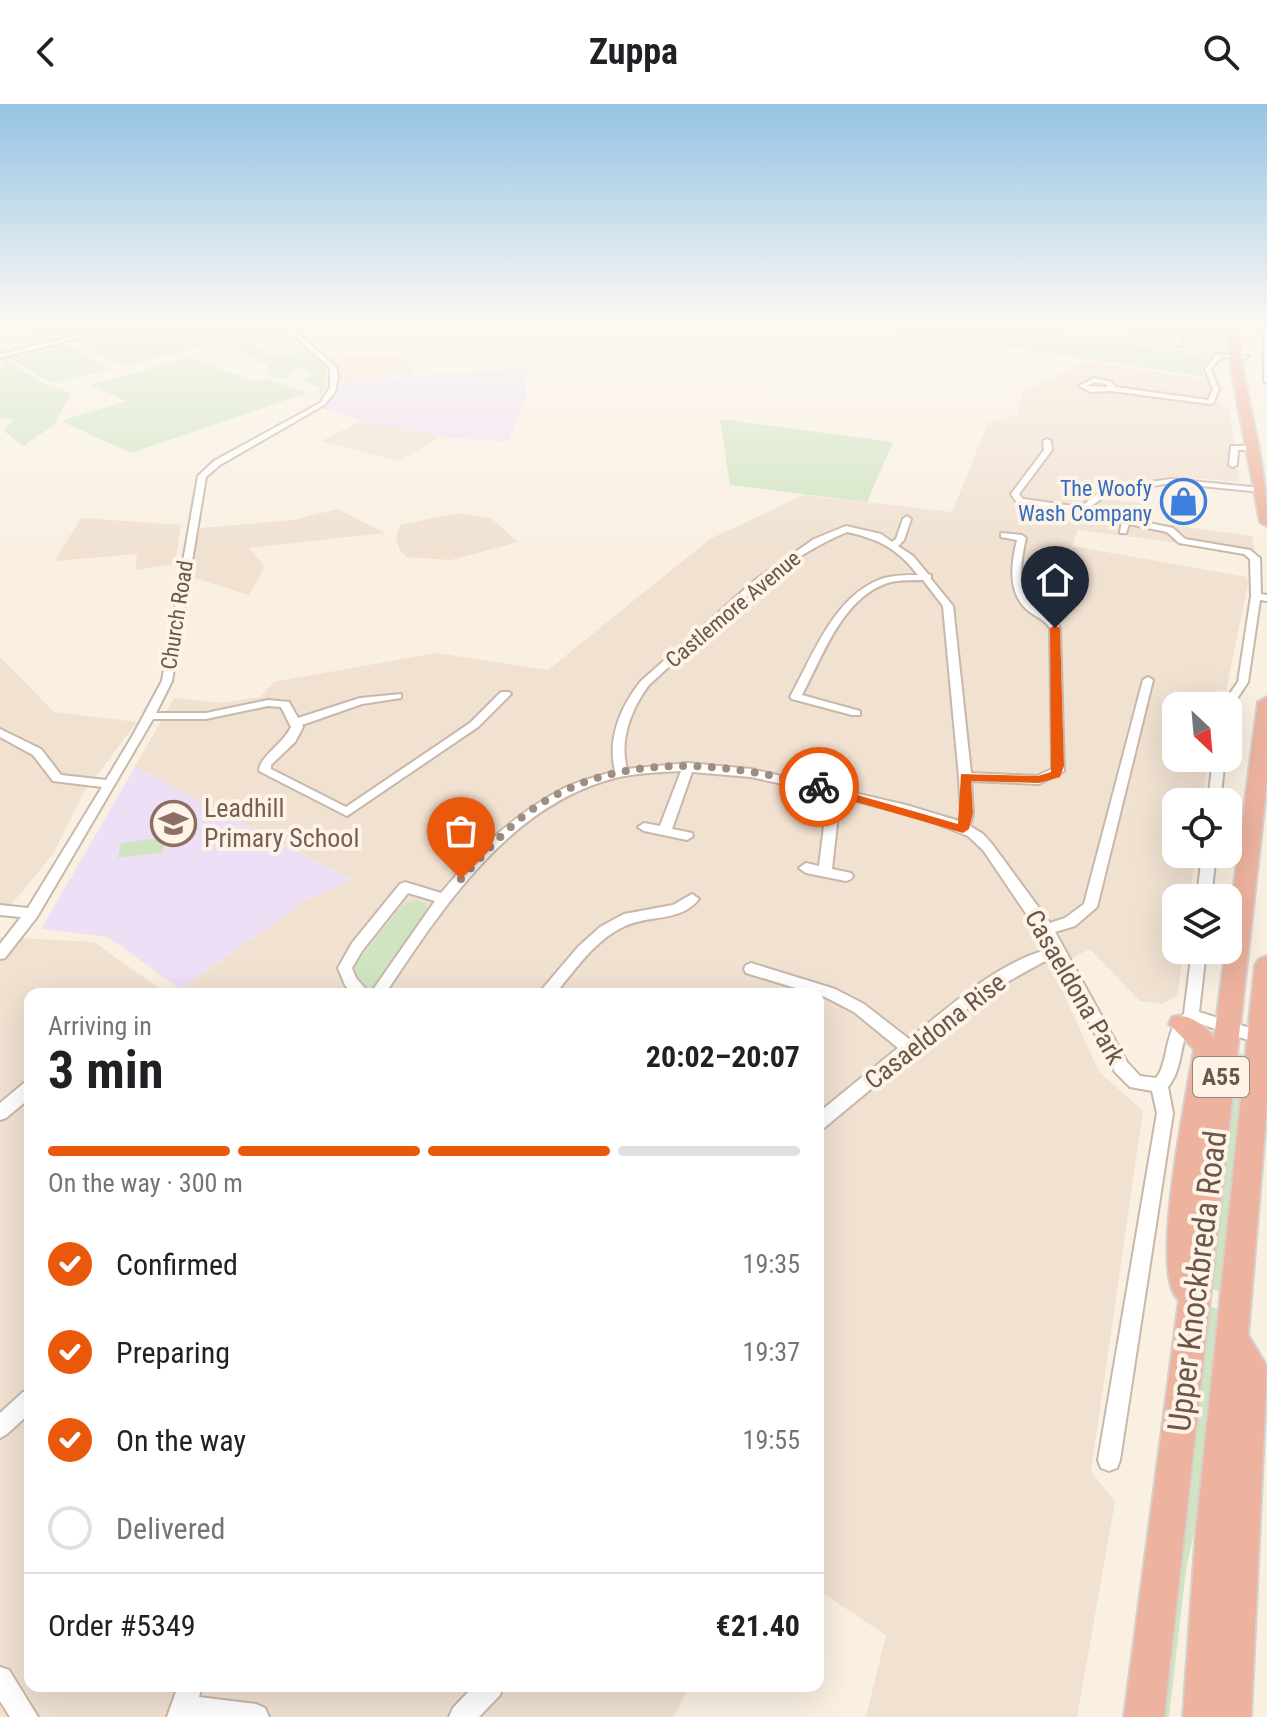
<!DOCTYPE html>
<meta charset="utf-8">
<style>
body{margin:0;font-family:"Roboto Condensed",sans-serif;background:#f2f2f2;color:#202124;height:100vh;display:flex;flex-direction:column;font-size:30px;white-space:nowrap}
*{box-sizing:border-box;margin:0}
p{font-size:26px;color:#757577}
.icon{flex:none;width:44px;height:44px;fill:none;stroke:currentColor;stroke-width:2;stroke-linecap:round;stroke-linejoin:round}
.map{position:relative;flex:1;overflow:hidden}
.sheet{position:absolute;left:24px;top:884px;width:800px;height:704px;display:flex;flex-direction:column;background:#fff;border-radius:16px;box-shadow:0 8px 32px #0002}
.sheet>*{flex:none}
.needle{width:52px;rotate:154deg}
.controls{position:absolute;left:1162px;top:588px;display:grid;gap:16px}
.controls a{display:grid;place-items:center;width:80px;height:80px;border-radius:16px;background:#fff;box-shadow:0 8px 32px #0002;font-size:40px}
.pin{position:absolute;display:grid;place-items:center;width:68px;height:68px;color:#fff;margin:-82px -34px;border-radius:50% 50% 50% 0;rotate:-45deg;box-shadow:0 0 8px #0007}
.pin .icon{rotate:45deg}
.courier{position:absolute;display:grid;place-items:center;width:80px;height:80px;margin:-40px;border:6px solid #ea580c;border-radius:50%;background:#fff;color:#222;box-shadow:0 2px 10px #0007}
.overview em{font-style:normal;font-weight:700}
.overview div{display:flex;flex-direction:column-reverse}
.overview{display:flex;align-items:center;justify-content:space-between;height:136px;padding:0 24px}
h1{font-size:52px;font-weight:700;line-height:60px}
.bar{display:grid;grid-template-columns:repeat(4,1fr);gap:12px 8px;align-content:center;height:96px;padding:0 24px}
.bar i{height:10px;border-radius:6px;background:#e0e0e0}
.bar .on{background:#ea580c}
.bar p{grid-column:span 4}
.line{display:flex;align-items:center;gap:20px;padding:0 24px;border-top:2px solid #e0e0e0}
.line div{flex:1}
ol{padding:0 24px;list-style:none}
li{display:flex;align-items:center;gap:24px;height:88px}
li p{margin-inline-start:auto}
li .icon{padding:8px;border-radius:50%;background:#ea580c;color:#fff;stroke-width:4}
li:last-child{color:#757577}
li i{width:44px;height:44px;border:4px solid #e0e0e0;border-radius:50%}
header{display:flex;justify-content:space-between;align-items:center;height:104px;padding:0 24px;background:#fff;font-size:36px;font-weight:700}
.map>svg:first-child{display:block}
</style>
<header><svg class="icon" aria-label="back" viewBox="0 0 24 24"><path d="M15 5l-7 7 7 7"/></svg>Zuppa<svg class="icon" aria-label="search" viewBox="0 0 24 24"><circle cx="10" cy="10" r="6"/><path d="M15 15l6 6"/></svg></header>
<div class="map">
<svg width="1267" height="1613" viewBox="0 0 1267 1613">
<rect width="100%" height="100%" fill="#f9f0e2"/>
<path fill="#f0e1d1" d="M1132,221H1223L1217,245L1207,246L1205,254L1124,242L1132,234Z
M398,250L415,270L339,277V267L331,254Z
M1086,257L1209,276L1217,299L1229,306L1240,378L1190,374L1119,380L1107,394L1150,401V418L1252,432L1255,449L1078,426L1072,442L1247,473L1248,479L1226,587L1217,586L1215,602H1176V654H1208L1202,698H1176V750H1195L1190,794H1176V846H1183L1178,891L1163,900L1140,897L1090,845L1052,864L1099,968L1143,1007L1091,1367L1115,1398L1077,1613H866L886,1531L818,1486V890H174L308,795L351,775L135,663L174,594L221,599L260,593L274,578L436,549L548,566L710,435L804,391L952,408L988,319L1017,311L1023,288Z
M364,316L402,324L444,331L399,357L321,337Z
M337,405L385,429L248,444L265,462L249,491L188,472L200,424L293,416Z
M459,409L491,414L518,438L451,456L407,453L400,447L396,434L400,421Z
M81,414L181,421L175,460L135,466L137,450L55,457Z
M0,553L54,608L137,618L84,688L53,750L0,814Z
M0,833L94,838L167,890H30V1582H689L674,1613H0Z"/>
<path fill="#eddff5" d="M527,264L525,298L507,338L442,333L351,314L319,303L332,294L339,277Z
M135,663L352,776L308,795L180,885L108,833L41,825Z"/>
<path fill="#d0e4c2" d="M55,221H116L63,235L20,236Z
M178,221H277L286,227L268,232L260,228L123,262L79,239L149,223L157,226Z
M864,221H1004L1204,254L1207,246L1217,245V248L1201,265L1206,273Z
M239,236L252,237L269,253L311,246L324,259L328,280L321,291L318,289L319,284L304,277L311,271L305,263L290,267L287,274H274L267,268V262L235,241Z
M69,242L110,265L51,279L10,254Z
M190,253L256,278L267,274L307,289L131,349L61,317L126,297L91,281Z
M5,255L43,279L71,289L54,321L23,342L4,327L13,316L0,313V270Z
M720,315L893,338L867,398L730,381Z
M166,733L163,748L118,754L121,739Z
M417,796L425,799L428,806L373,885L359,883L353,863L403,800Z
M1234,947L1246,952L1223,1190L1209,1183Z
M1205,1200L1222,1207L1202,1389L1186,1466L1169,1613H1161Z"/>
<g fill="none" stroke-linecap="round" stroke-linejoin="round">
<defs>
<path id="minor" d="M121,221H131L0,254V250Z
M282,221H289L336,263L338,273L335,288L324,301L220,361L206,373L172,577L156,609H206L268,596L289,598L298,614L360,594L401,590V594L362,600L302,621L303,623L295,638L271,661V665L346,703L470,619L501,588H509L511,590L478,623L347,712L259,667C259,653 283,640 291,623L281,603L268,602L206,615H153L37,813L5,854L0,855V840L21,813L0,811V801L28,804L102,683L53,677L33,651L0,633V625L41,645L61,671L106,676L133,631L162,577L198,372L214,357L320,299L330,283V264Z
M1172,221H1178L1181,242L1176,241Z
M1267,221V279L1264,277V223Z
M1217,250L1249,252L1246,254L1221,253L1211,265L1219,285L1214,298L1210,300L1112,287L1091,288L1079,282L1094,274L1111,278L1115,283L1208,296L1213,285L1205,265ZM1095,278L1106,280L1108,283L1087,282Z
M1047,335L1051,337L1052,346L1019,390L1023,395L1080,403L1104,385L1171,375L1261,384L1265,386L1261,388L1171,379L1109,389L1082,409L1017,399L1011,390L1044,346L1043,337Z
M1231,342H1252L1256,344L1252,346H1238L1237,361L1233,363L1229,361Z
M907,412L911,415L904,436L898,442L913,452L928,470L931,471V475L953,502L971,669L1037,672L1052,665L1050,524C1045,516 1038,514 1030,508C1007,491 1011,460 1017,436L1001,433V429L1022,431L1026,434C1021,456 1015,486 1036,503C1045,510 1054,513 1060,524L1064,667L1039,680L971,677L973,709L970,722L983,730L992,740L1050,819L1065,814L1084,800L1143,576L1148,573L1153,576L1097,803L1075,822L1055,828L1127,958L1140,972L1156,974L1159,970C1169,951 1165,924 1184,910L1192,846H1206L1199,908L1266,929L1267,932L1266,939L1260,940L1201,920L1190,921C1179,941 1183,965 1168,983L1173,1009L1120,1356L1117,1364L1109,1367L1101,1364L1098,1356L1157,1009L1152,987L1130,983L1115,968L1056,855L1043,858L984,891L824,1024L818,1026V1009L898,944L854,908L825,893L746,869L744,865L746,861L751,859L835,885L864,900L909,935C949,903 999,857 1050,845L983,746L968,732L920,713L840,693L832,765L851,769L853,772L851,775L846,777L806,769L799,764L806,759L819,762L828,690L751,673L692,668L672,725L692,729L693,732L687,736L644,727L638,723L644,719L660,722L681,667C661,668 639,669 619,673C510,699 443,803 385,890H353L345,881L338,864L352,839L400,780L405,778L441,789C474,749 511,713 557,688C574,678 596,673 615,667C607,634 621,602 641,577L754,477L814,435L846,422L881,430L892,438L896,435L903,415ZM847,428C879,435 897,444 918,471C906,471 893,471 881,475C833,493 813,552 790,593L792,595L852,611H860V607L802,591C823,552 843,491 891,478C901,476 912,476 923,476L943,502L959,673L961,709L959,717L906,701L751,665L688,659L627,665C619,636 631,605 649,581C710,526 770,460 847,428ZM408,789L435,797L370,890L356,874L352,864L362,847Z
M1126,414L1173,424L1185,435L1250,446L1260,454L1261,490L1267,491V497L1260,496L1248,578L1231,604L1221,602L1238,578L1251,492L1250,455L1244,450L1179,439L1167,428L1129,420L1126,429H1120L1122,417Z
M1213,654H1225L1220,698H1208Z
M1202,750H1216L1211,794H1197Z
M692,790L699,795C680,819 648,810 623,823C594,837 575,866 555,890H538L578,843L600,823L624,810L673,801Z
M30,977V994L6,1014L0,1016V999L24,979Z
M30,1285V1309L7,1330L0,1334V1309L23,1288Z
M0,1563L9,1566L38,1613H10L0,1597Z
M178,1582H202L199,1593L256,1600L265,1604L269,1613H167Z
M474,1582H503L500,1591L479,1613H449L453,1604Z"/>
<path id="highway" d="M1227,221H1237C1243,289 1267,354 1267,422L1260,418L1230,259Z
M1267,593V677L1164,1613H1124L1179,1196C1148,1174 1188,985 1194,945L1169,920L1172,913C1188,908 1205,921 1214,934L1258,598Z
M1267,852V1001L1248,1231L1267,1263L1251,1613H1183L1196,1427L1255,861L1259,855Z"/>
</defs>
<use href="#minor" stroke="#c8b7aa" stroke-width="4"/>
<use href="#highway" stroke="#d6d0cd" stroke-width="4"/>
<use href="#minor" fill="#fff" fill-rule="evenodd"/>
<use href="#highway" fill="#edb39f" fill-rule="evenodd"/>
</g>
<linearGradient id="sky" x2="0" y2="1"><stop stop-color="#95c4e5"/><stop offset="0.49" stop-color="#fcf8f2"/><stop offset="1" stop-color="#fcf8f2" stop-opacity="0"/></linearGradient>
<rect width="1267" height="447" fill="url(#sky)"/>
<path fill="#ea580c" d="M1055,521L1060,524L1064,662L1060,673L1039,679L971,677L973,709L969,725L963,729L815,686L814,683L819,680L958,720L961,670L1038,672L1051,668L1050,524Z"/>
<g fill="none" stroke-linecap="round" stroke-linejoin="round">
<path stroke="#9e8d80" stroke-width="8" stroke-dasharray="0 14.4" d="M461,775C482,752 502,729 526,710C610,646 723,656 819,683"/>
</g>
<defs>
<symbol id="shop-ring" viewBox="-11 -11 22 22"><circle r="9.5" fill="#fdf4e7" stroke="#3f7fe0" stroke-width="1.5"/><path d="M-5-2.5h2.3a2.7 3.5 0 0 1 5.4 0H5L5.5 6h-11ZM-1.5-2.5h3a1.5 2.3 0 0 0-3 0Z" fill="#3f7fe0"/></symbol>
<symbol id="school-ring" viewBox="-11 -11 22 22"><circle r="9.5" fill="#fdf4e7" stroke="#8d6e63" stroke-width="1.5"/><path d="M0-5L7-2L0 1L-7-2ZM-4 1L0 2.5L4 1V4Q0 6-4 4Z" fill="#8d6e63"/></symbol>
</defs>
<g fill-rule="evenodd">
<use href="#shop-ring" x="1158" y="372" width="51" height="51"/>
<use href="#school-ring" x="148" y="694" width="51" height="51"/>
</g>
<g text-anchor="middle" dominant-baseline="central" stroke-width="8" stroke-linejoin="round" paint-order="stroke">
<g font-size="22" fill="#366cbe" stroke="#fdf4e7" text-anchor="end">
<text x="1152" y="384">The Woofy<tspan x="1152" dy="25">Wash Company</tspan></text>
</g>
<g font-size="22" fill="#6d574b" stroke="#fdf4e7">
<text transform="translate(733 505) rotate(-40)">Castlemore Avenue</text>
<text transform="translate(177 511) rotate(-81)">Church Road</text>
</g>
<rect fill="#fdf4e7" stroke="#98867a" stroke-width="2" x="1193" y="953" width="56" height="40" rx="6"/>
<g font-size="24" font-weight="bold" fill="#6d574b">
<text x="1221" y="973">A55</text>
</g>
<g font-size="26" fill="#785e54" stroke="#fdf4e7" text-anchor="start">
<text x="204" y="704">Leadhill<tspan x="204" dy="30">Primary School</tspan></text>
</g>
<g font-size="26" fill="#6d574b" stroke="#fdf4e7">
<text transform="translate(1075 883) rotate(60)">Casaeldona Park</text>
<text transform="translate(935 927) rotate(-38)">Casaeldona Rise</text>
</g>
<g font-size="32" fill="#6d574b" stroke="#fdf4e7">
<text transform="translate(1197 1177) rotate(-83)">Upper Knockbreda Road</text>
</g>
</g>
</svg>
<div class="controls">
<a><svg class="needle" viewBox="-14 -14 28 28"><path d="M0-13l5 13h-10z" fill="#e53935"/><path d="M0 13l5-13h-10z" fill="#757577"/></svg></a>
<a><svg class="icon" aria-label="locate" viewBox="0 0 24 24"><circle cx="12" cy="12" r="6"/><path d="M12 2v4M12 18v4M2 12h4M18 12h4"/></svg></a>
<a><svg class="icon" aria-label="layers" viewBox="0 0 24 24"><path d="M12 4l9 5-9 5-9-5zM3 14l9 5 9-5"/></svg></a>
</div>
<div class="pin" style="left:461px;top:775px;background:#ea580c"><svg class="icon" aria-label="bag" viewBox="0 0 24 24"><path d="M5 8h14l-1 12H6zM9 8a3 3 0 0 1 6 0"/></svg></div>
<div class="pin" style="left:1055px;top:524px;background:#1f2937"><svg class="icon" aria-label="home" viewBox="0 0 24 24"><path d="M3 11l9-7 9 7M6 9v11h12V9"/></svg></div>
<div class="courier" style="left:819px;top:683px"><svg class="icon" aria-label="bike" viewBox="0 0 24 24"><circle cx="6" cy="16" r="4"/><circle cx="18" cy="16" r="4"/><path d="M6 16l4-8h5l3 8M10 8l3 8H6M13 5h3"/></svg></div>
<section class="sheet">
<div class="overview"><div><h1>3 min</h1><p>Arriving in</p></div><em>20:02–20:07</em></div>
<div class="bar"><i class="on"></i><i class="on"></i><i class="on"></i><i></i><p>On the way · 300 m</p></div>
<ol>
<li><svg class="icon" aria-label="check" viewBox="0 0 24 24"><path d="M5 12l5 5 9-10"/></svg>Confirmed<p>19:35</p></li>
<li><svg class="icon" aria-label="check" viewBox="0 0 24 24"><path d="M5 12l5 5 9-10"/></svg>Preparing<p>19:37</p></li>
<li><svg class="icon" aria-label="check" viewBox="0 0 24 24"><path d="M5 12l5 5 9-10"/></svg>On the way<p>19:55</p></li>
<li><i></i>Delivered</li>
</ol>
<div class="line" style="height:104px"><div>Order #5349</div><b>€21.40</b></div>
</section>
</div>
